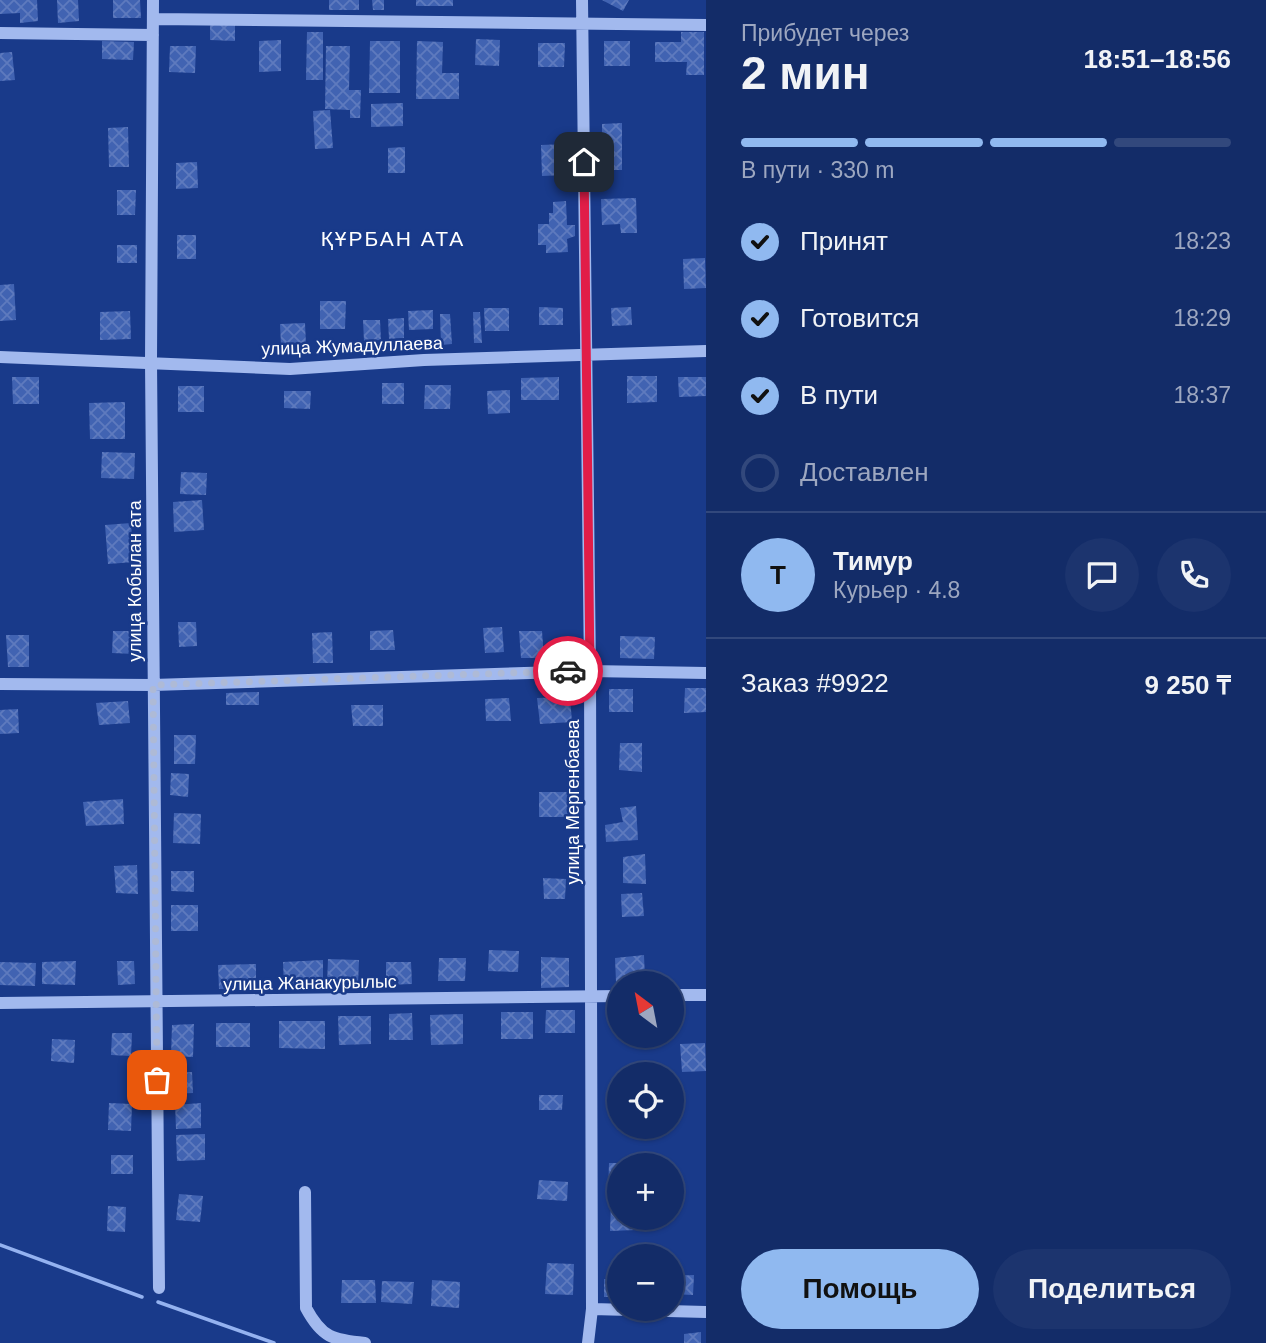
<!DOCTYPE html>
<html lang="ru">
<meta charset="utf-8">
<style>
body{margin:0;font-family:Helvetica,sans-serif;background:#1c346e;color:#f1f3f6;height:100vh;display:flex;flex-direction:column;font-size:26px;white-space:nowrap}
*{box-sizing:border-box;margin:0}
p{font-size:23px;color:#9da7c0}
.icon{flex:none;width:38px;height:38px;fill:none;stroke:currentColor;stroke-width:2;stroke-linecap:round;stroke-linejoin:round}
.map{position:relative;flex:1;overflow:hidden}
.details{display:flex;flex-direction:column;background:#132c68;width:560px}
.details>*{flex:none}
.needle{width:46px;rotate:328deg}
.buttons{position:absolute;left:607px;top:971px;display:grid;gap:14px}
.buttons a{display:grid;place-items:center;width:77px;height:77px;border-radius:50%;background:#132c68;box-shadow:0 2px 5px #0004,0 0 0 2px #32487c;font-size:35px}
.pin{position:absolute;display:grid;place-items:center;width:60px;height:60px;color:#fff;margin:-30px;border-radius:14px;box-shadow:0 4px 10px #0006}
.courier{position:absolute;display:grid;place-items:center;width:70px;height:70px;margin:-35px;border:5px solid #e11d48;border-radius:50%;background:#fff;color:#222;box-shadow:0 2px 9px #0007}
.summary em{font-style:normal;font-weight:800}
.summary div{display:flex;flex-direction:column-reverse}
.summary{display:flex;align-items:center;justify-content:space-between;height:119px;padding:0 35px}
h1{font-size:46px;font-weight:800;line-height:52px}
.bar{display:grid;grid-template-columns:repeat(4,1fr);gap:10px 7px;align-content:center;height:84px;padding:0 35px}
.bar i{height:9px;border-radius:5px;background:#32487c}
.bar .on{background:#90b9f0}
.bar p{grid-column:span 4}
.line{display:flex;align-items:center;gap:18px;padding:0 35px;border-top:2px solid #32487c}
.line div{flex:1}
.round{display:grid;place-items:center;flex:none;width:74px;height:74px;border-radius:37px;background:#1c346e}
ol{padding:0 35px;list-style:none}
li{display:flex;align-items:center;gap:21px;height:77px}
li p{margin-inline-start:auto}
li .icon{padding:7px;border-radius:50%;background:#90b9f0;color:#111;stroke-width:4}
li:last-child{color:#9da7c0}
li i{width:38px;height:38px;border:4px solid #32487c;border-radius:50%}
.cta{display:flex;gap:14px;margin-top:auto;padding:14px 35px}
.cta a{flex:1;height:80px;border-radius:42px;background:#90b9f0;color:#111;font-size:28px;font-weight:800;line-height:80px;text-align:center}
.cta a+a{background:#1c346e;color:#f1f3f6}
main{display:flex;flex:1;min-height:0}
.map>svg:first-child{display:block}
</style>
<main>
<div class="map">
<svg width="706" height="1343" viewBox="0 0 706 1343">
<defs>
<pattern id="building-cross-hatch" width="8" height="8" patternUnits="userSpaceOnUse" patternTransform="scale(1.75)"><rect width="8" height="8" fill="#4163b2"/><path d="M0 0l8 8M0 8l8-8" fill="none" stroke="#5e7abe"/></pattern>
</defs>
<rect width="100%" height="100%" fill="#193a8a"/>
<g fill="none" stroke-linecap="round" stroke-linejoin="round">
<path stroke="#94b2f0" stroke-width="3.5" d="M0,1245L142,1297
M158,1302L274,1343"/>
</g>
<path fill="url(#building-cross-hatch)" d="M0,0H37L38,21L20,23V13L0,14Z
M57,0H78L79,21L58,23Z
M113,0H140L141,18H113Z
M329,0H359V10H329Z
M372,0H384V10H373Z
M416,0H453V6H416Z
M602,0H629L623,11Z
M210,24L235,25V41L210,40Z
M307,32H323V80H306Z
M681,32H704V75H686L687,62H655V42H681Z
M476,39L500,40L499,66L475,65Z
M281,40V71L259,72V41Z
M102,41L134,42L133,60L102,59Z
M370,41H400V93H369Z
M417,41L443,42L442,73H459V99H416Z
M604,41H630V66H604Z
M538,43H565L564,67H538Z
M170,46H196L195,73L169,72Z
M326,46H350L349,90H361L360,118H350V110L325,109Z
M12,52L15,80L0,81V53Z
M403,103V126L371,127V104Z
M330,110L333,148L315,149L313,111Z
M622,123V170H602V124Z
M128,127L129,167H109L108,128Z
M565,144L566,175L542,176L541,145Z
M405,147V173H388V148Z
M197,162L198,188L176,189V163Z
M117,190H136L135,215H117Z
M636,198L637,233H621L620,224L602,225L601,199Z
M566,201L567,225H575V236L567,239L568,252L546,253V245H538V224H549V213H553V202Z
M177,235H196V259H177Z
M117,245H137V263H117Z
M705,258L706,288L684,289L683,259Z
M14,284L16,320L0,321V285Z
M320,301H346L345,329H320Z
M539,307L563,308V325H539Z
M631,307L632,325L612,326L611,308Z
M484,308H509V331H485Z
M433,310V329L409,330L408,311Z
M130,311L131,339L100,340V312Z
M473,312H480L482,343H474Z
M440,314H450L452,344L441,345Z
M404,318V338L389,339L388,319Z
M363,320H380L381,340L364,341Z
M305,323L306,345L281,346L280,324Z
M627,376H657V402L627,403Z
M12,377H39V404H13Z
M559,377V400H521V378Z
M678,377H706V396L679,397Z
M382,383H404V404H382Z
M425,385H451L450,409H424Z
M178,386H204V412H178Z
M510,390V413L488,414L487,391Z
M284,391H311L310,409L284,408Z
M125,402V439H90L89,403Z
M102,452L135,453L134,479L101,478Z
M181,472L207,473L206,495L180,494Z
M202,500L204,530L174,532L173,502Z
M131,523L134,562L108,564L105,525Z
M178,622H196L197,646L179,647Z
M502,627L504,652L485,653L483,628Z
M393,630L395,650H370V631Z
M113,631H135L134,654L112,653Z
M519,631H542L544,658H521Z
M332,632L333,663H313L312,633Z
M6,635H29V667H8Z
M620,636L655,637L654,659L620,658Z
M685,688H706V712L684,713Z
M609,689H633V712H609Z
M259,692V705H226V693Z
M570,697L572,722L540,724L537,698Z
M509,698L511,721H486L485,699Z
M128,701L130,723L99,725L96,703Z
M351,705H383V726H353Z
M18,709L19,733L0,734V710Z
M174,735H196L195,764H174Z
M620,743H642V772L619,770Z
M171,773L189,774L188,797L170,795Z
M539,792H569V817H539Z
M123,799L124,824L86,826L83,802Z
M636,806L638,840L606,842L605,825L623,822L620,808Z
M174,813L201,814L200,844L173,843Z
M645,854L646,884L623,883V857Z
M137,865L138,894L116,893L114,866Z
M171,871H194V892L171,891Z
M543,878L566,879L565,899H544Z
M642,893L644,916L622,917L621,894Z
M171,905H198V931H171Z
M489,950L519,951L518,972L488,971Z
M644,955L645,980L616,982L615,958Z
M541,957L569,958V987L541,988Z
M439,958H466L465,981H438Z
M328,959L359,960L358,985H327Z
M323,960V985L284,987L283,962Z
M76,961L75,985L42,984V962Z
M117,961H134L135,984L118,985Z
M0,962L36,963L35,986L0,985Z
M386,962H411L412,984L386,985Z
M256,964V989H219L218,965Z
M546,1010H575V1033H545Z
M501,1012H533V1039H501Z
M412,1013L413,1040H389V1014Z
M463,1014V1044L431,1045L430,1015Z
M338,1016H371V1044L339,1045Z
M279,1021H325V1049L279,1048Z
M216,1023H250V1047H216Z
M194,1024L193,1057L171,1056L172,1025Z
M112,1033H132L131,1056L111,1055Z
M52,1039L75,1040L74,1063L51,1061Z
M705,1043L706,1071L682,1072L680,1044Z
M192,1072L193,1093L171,1094L170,1073Z
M616,1086H620V1113H616Z
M539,1095H563L562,1110H539Z
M109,1103L132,1104L131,1131L108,1130Z
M201,1103V1128L176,1129L175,1105Z
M205,1134V1160L177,1161L176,1135Z
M111,1155H133V1174H111Z
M609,1163H639V1166H620V1194H608Z
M539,1180L568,1182L567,1201L537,1199Z
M179,1194L203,1196L200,1222L176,1220Z
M611,1204H620V1218H637L636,1230L610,1231Z
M108,1206L126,1207L125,1232L107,1231Z
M547,1263L574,1264L573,1295L545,1294Z
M694,1275L693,1295L672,1294V1276Z
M604,1279L620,1280V1297H604Z
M342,1280H375L376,1303H341Z
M432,1280L460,1282L459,1308L431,1306Z
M382,1281L414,1282L412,1304L381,1302Z
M701,1332V1343H684V1334Z"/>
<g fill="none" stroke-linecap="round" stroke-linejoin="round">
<path stroke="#a2b9ee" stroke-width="12" d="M153,0L151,362L159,1288
M582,0L590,671L592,1309
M153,19L706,25
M0,33L153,35
M0,357L290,369L424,360L706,351
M0,684L153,685L590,671L706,673
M672,995H706
M0,1003L620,996
M305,1192L306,1308C322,1338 333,1340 365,1343
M588,1343L592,1309L706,1312"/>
</g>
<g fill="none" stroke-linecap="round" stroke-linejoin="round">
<path stroke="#aebad6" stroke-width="7" stroke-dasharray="0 12.6" d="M157,1080L153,685L568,671"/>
<path stroke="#e11d48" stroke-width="9" d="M568,671H590L584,162"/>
</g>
<g text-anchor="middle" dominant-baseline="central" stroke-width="5" stroke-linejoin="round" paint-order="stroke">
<g font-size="18" fill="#fff" stroke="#193a8a">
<text transform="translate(352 346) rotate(-2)">улица Жумадуллаева</text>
<text transform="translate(135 581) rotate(-90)">улица Кобылан ата</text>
<text transform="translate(573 802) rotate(-90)">улица Мергенбаева</text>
<text transform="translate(310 983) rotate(-1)">улица Жанакурылыс</text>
</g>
<g font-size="21" letter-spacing="2" fill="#fff" stroke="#193a8a">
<text x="393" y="238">ҚҰРБАН АТА</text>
</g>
</g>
</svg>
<div class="buttons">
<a><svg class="needle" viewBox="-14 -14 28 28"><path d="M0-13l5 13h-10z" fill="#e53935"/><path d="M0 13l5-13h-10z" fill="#9da7c0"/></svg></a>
<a><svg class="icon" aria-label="locate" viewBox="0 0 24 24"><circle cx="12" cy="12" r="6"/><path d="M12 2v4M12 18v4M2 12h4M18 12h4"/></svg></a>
<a>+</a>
<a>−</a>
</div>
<div class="pin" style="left:157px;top:1080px;background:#ea580c"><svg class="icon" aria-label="bag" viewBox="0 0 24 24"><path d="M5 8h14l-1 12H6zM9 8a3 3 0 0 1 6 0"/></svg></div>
<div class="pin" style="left:584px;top:162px;background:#1f2937"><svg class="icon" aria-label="home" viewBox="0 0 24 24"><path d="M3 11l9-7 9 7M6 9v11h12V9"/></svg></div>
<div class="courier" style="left:568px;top:671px"><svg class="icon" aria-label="car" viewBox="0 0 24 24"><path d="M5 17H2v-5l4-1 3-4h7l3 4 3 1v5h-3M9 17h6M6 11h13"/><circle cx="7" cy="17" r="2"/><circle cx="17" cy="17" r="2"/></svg></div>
</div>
<section class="details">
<div class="summary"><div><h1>2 мин</h1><p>Прибудет через</p></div><em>18:51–18:56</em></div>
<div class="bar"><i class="on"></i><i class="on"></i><i class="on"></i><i></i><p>В пути · 330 m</p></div>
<ol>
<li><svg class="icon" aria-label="check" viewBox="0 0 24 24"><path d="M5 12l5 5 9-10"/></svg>Принят<p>18:23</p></li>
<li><svg class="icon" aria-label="check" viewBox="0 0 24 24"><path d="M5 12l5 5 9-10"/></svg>Готовится<p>18:29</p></li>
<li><svg class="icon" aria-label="check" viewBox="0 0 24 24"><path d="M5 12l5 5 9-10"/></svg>В пути<p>18:37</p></li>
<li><i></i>Доставлен</li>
</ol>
<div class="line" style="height:126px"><b class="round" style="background:#90b9f0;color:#111">Т</b><div><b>Тимур</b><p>Курьер · 4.8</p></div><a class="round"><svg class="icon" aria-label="chat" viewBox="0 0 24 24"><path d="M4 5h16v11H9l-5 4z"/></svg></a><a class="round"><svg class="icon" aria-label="phone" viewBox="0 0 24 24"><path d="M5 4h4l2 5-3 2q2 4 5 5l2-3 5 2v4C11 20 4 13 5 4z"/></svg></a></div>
<div class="line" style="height:91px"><div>Заказ #9922</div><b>9 250 ₸</b></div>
<div class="cta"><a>Помощь</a><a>Поделиться</a></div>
</section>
</main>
